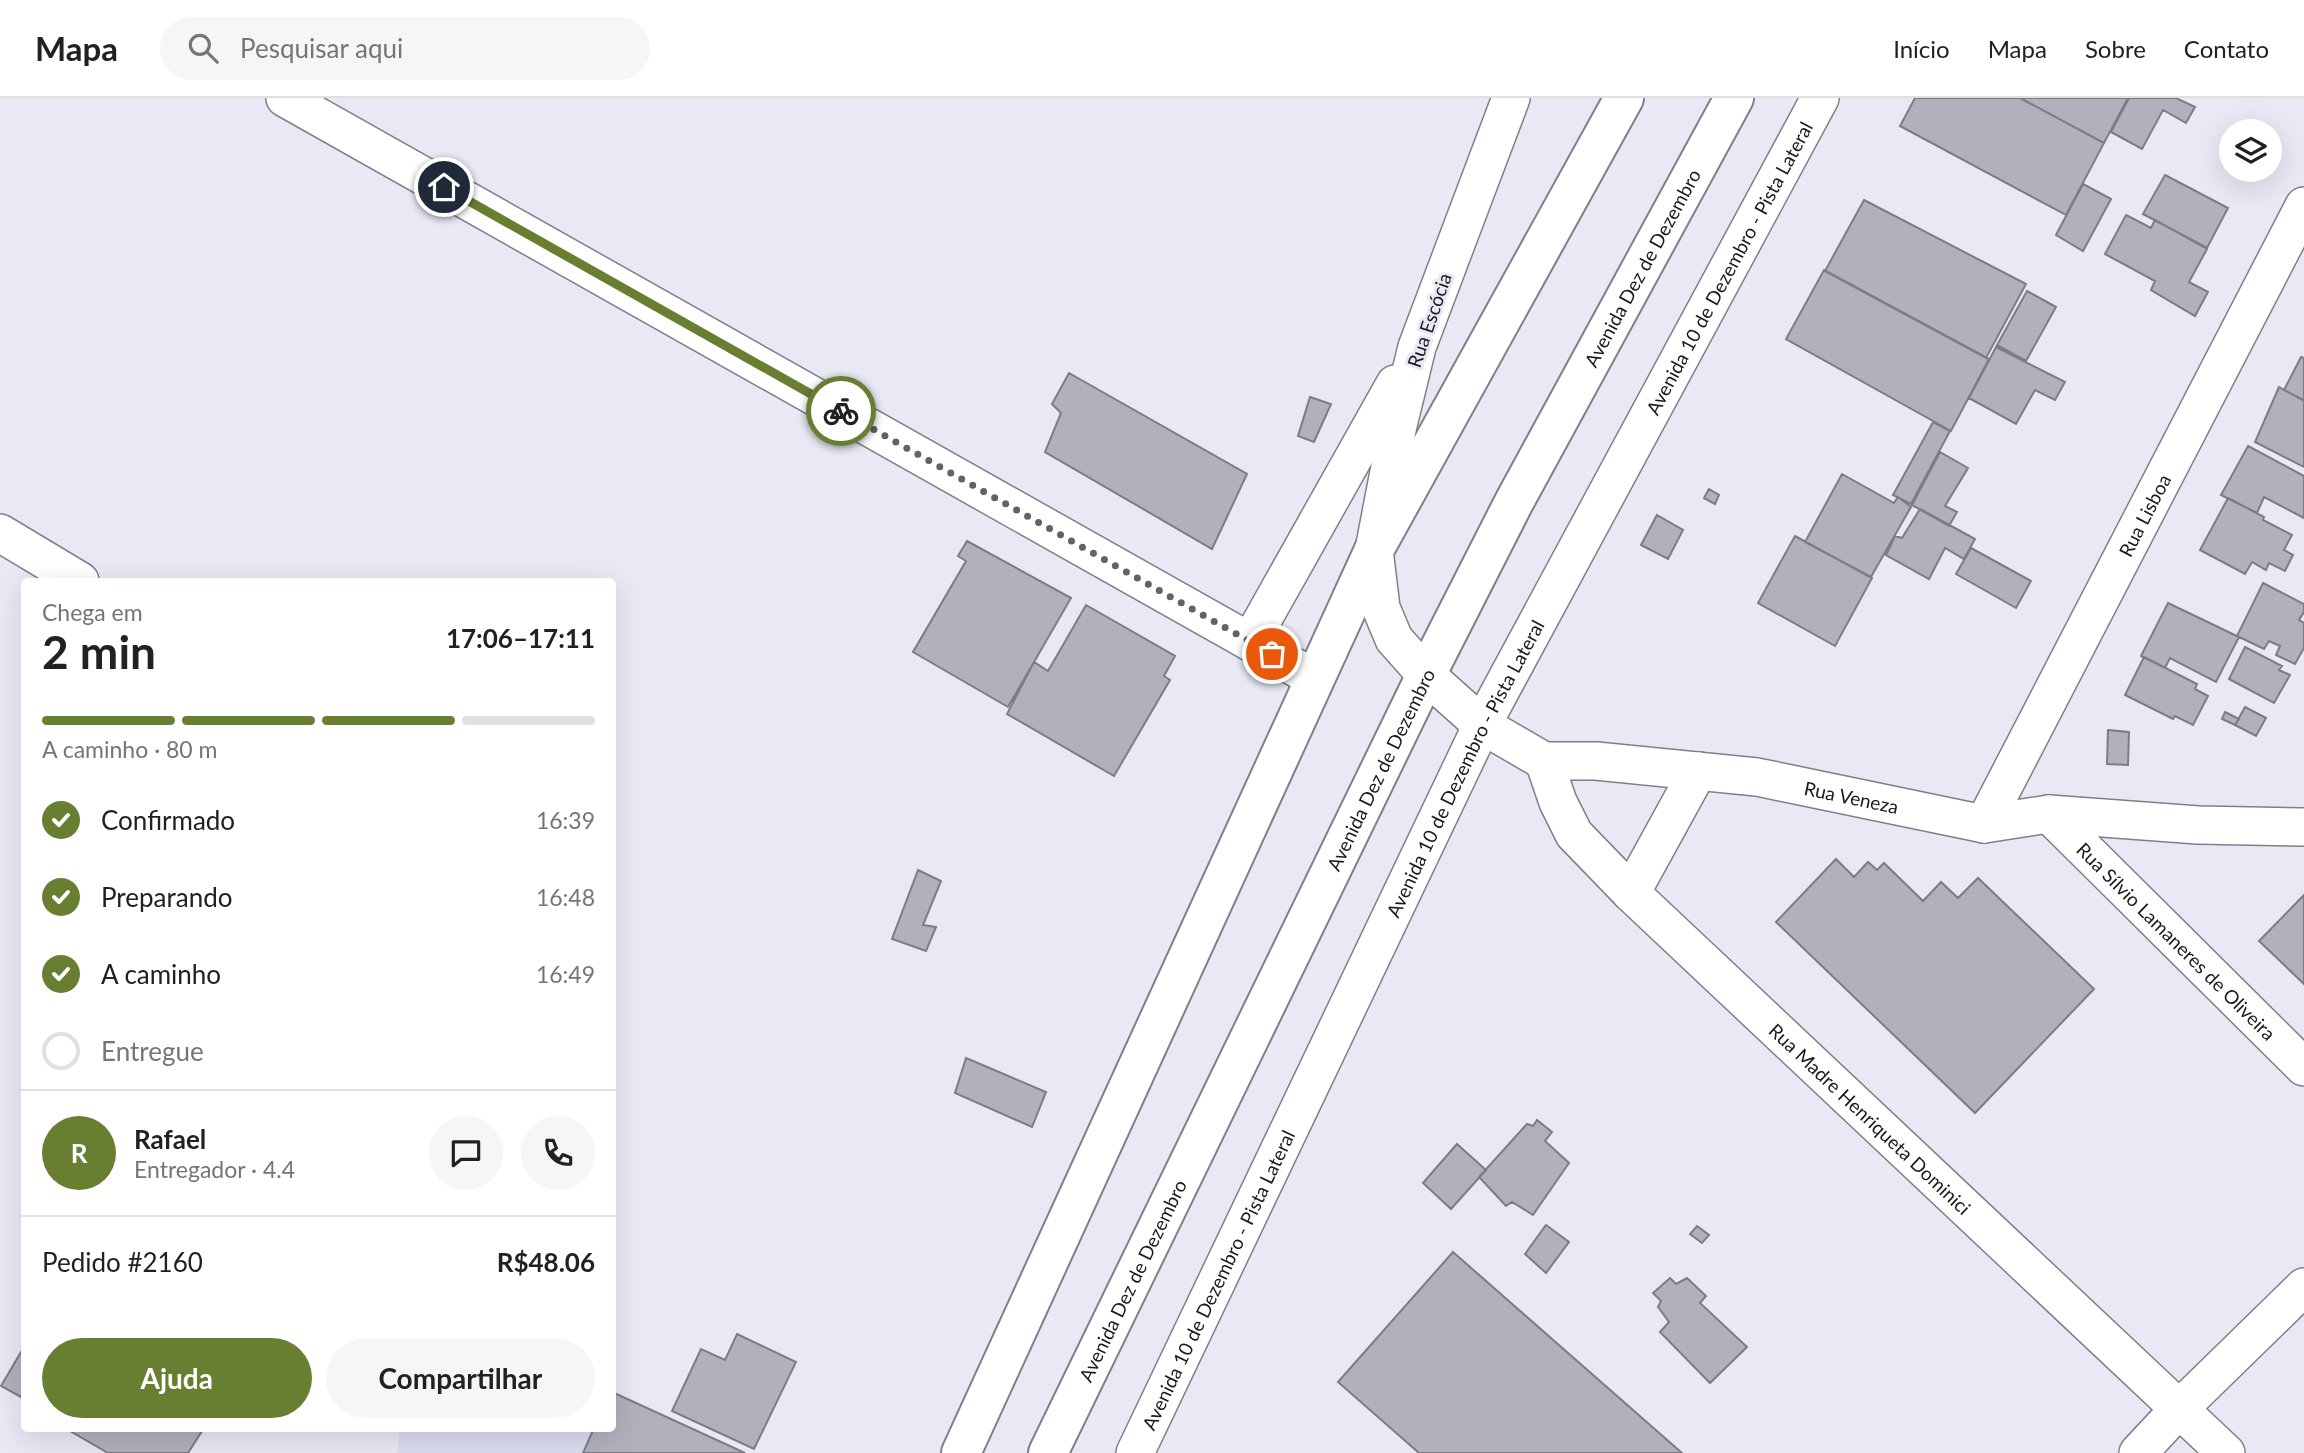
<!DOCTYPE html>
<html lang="pt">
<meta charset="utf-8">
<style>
body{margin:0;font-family:Lato,sans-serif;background:#f6f6f6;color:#202124;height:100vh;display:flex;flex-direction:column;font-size:26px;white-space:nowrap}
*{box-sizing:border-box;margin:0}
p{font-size:23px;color:#757577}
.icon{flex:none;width:38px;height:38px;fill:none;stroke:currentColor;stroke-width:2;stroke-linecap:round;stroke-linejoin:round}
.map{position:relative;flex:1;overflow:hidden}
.drawer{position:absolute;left:21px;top:480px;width:595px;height:854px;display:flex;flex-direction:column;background:#fff;border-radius:7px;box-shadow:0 7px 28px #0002}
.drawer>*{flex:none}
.fabs{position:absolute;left:2219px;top:21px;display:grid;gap:14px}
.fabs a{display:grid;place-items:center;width:63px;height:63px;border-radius:50%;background:#fff;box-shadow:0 7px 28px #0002;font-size:35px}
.pin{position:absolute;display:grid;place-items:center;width:60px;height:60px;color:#fff;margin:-30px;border:4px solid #fff;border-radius:50%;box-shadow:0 2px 7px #0007}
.courier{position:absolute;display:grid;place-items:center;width:70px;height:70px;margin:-35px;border:5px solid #687f32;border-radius:50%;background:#fff;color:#222;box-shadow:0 2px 9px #0007}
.summary em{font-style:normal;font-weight:700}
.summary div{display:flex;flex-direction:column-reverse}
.summary{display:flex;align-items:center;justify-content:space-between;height:119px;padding:0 21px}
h1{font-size:46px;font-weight:700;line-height:52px}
.bar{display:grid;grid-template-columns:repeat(4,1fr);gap:10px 7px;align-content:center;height:84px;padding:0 21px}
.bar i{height:9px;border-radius:5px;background:#e0e0e0}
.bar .selected{background:#687f32}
.bar p{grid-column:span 4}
.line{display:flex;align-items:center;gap:18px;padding:0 21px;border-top:2px solid #e0e0e0}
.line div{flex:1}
.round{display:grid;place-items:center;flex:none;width:74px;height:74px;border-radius:37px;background:#f6f6f6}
ol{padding:0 21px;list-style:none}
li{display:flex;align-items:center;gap:21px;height:77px}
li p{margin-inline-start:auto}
li .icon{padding:7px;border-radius:50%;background:#687f32;color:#fff;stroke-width:4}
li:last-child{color:#757577}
li i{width:38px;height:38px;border:4px solid #e0e0e0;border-radius:50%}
.primary-button{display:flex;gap:14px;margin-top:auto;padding:14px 21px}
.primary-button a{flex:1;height:80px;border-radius:42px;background:#687f32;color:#fff;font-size:28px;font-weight:700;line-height:80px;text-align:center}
.primary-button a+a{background:#f6f6f6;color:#202124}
header{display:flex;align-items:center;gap:42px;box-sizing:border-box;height:98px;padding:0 35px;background:#fff;border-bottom:2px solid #e0e0e0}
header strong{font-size:33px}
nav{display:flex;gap:38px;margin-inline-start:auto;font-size:24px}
.search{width:490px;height:63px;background:#f6f6f6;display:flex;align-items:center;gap:18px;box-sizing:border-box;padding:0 24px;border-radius:38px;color:#757577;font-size:26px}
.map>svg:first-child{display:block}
</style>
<header>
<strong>Mapa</strong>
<div class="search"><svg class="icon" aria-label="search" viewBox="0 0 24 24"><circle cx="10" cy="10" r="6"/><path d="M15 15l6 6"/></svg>Pesquisar aqui</div>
<nav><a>Início</a><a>Mapa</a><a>Sobre</a><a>Contato</a></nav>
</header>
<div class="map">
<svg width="2304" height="1355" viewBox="0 0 2304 1355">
<rect width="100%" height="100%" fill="#e8e9f5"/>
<path fill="#dbdcef" d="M400,1330H612L724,1355H397Z"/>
<path fill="#b0b1bd" stroke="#7b7c87" stroke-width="2" d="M1915,0H2020L2104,45L2066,117L1900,28Z
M2020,0H2128L2104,45Z
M2129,0H2176L2195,9L2186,25L2163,12L2142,51L2111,34Z
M2165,77L2228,110L2207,150L2143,116Z
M2083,86L2111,101L2083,153L2056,137Z
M1864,102L2026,186L1986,260L1825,173Z
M2126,117L2151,130L2155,122L2207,151L2189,184L2208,194L2195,218L2151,192L2155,183L2105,156Z
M1824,172L1989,261L1951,333L1786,241Z
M2027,193L2056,209L2026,263L1997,247Z
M1996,249L2065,284L2055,302L2035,292L2016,326L1969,300Z
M2301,259L2304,260V302L2284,292Z
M1069,275L1247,376L1212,451L1045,354L1061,315L1052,306Z
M2279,289L2304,303V369L2255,344Z
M1310,299L1331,306L1314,344L1298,338Z
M1933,324L1950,333L1911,406L1893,397Z
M2248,348L2304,378V420L2264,399L2257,415L2221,397Z
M1940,354L1968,370L1945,408L1957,414L1949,428L1912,407Z
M1842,376L1894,405L1898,399L1911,409L1871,479L1805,444Z
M1709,391L1719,397L1715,406L1704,400Z
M2228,400L2264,419L2263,422L2292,437L2284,452L2293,457L2285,473L2269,465L2266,472L2252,464L2245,476L2200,452Z
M1920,411L1975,441L1964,461L1945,450L1929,481L1886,457L1895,438L1902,440Z
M1657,417L1683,432L1668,461L1641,447Z
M1795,438L1872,480L1835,548L1758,505Z
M967,443L1071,500L1008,609L913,554L966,463L958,458Z
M1971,450L2031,483L2016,510L1956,476Z
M2263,485L2304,506V514L2299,522L2304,525V550L2295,566L2276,557L2280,548L2269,543L2264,551L2237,538Z
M2168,505L2239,539L2216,584L2170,560L2165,570L2141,558Z
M1086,507L1175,558L1164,578L1170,582L1114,678L1007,616L1034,564L1048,573Z
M2245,549L2282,568L2279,572L2290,577L2274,605L2229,581Z
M2144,559L2197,586L2195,591L2208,598L2193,627L2175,618L2173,621L2125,597Z
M2245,609L2266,620L2256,638L2235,627Z
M2225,614L2239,621L2235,627L2222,621Z
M2108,632L2129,634L2128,667L2107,666Z
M1836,761L1854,779L1868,764L1877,772L1884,765L1923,803L1941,784L1958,800L1978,780L2094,891L1975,1015L1776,824Z
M918,772L941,783L923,827L936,829L926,853L892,841Z
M2304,797V886L2259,843Z
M966,960L1046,994L1032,1029L955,995Z
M1537,1022L1552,1034L1545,1043L1569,1065L1533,1117L1512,1104L1506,1108L1479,1079L1527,1026L1533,1028Z
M1457,1046L1486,1072L1451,1111L1423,1085Z
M1546,1127L1569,1144L1546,1175L1525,1156Z
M1697,1128L1709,1137L1702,1145L1690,1136Z
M1453,1154L1682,1355H1419L1338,1284Z
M1670,1180L1676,1186L1687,1180L1706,1198L1700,1205L1747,1249L1710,1285L1660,1234L1669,1224L1658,1209L1661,1203L1653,1195Z
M737,1236L796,1264L754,1351L672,1313L701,1251L725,1262Z
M24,1249V1293L21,1299L1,1288Z
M612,1294L745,1355H583L594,1330H612Z
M65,1330H204L188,1355H108Z"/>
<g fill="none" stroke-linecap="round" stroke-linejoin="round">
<defs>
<g id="minor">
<path d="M285,0L1314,580"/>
<path id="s1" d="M1511,0L1417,249L1398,327L1374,452L1381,510L1394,541L1426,577L1482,627L1544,663H1596L1757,679L1984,726L2049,716L2198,727L2304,729"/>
<path d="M0,435L80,483"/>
<path d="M1250,544L1395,286"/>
<path id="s2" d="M1544,663L1558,704L1574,736L1631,795L2226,1355"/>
<path id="s3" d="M2049,716L2304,969"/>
<path id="s4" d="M1984,726L2304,108"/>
<path d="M1631,795L1698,673"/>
<path id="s5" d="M1135,1355L1482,627L1820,0"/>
<path d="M2138,1355L2179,1311L2304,1189"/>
</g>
<g id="highway">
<path d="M961,1355L1374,452L1624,0"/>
<path id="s6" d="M1048,1355L1426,577L1514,404L1734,0"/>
</g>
</defs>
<use href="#minor" stroke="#7f7f8a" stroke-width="40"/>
<use href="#highway" stroke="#7f7f8a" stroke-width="42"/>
<use href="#minor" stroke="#fff" stroke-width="37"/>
<use href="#highway" stroke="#fff" stroke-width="38"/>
</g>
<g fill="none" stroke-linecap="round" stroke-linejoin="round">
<path stroke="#626269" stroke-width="7" stroke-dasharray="0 12.6" d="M841,313L1272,556"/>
<path stroke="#687f32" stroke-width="9" d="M444,89L841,313"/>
</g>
<g text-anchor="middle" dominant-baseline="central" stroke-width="6" stroke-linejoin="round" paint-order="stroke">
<g font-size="19" fill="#1a1a1e" stroke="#e8e9f5">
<text stroke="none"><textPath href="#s6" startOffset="1326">Avenida Dez de Dezembro</textPath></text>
<text stroke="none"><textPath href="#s5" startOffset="1326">Avenida 10 de Dezembro - Pista Lateral</textPath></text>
<text transform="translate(1429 222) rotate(-71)">Rua Escócia</text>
<text stroke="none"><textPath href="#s4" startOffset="348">Rua Lisboa</textPath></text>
<text stroke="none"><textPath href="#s5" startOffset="760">Avenida 10 de Dezembro - Pista Lateral</textPath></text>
<text stroke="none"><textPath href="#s6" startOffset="760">Avenida Dez de Dezembro</textPath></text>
<text stroke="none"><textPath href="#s1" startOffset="1071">Rua Veneza</textPath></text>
<text stroke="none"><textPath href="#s3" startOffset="180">Rua Sílvio Lamaneres de Oliveira</textPath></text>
<text stroke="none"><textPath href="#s2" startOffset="490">Rua Madre Henriqueta Dominici</textPath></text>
<text stroke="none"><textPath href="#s6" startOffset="192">Avenida Dez de Dezembro</textPath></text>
<text stroke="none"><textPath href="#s5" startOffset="192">Avenida 10 de Dezembro - Pista Lateral</textPath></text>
</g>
</g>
</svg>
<div class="fabs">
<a><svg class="icon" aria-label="layers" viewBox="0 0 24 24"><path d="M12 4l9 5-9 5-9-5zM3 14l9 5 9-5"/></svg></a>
</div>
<div class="pin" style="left:1272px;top:556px;background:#ea580c"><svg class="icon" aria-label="bag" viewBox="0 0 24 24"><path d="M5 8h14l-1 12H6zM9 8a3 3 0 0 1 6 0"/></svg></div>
<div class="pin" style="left:444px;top:89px;background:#1f2937"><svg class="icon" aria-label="home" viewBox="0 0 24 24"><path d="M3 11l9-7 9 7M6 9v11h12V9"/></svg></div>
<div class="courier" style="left:841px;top:313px"><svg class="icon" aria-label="bike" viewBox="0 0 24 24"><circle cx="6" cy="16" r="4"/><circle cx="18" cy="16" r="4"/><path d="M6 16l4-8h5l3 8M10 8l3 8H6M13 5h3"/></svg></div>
<section class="drawer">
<div class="summary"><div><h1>2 min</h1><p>Chega em</p></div><em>17:06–17:11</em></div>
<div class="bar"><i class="selected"></i><i class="selected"></i><i class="selected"></i><i></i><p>A caminho · 80 m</p></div>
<ol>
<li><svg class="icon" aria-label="check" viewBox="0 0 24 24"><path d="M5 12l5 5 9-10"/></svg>Confirmado<p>16:39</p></li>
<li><svg class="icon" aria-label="check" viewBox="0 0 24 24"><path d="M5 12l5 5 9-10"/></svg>Preparando<p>16:48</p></li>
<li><svg class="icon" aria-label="check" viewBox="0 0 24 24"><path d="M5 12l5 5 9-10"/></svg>A caminho<p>16:49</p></li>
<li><i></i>Entregue</li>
</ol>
<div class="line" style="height:126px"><b class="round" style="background:#687f32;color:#fff">R</b><div><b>Rafael</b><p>Entregador · 4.4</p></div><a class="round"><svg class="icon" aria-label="chat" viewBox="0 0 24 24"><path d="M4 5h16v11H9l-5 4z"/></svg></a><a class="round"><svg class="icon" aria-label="phone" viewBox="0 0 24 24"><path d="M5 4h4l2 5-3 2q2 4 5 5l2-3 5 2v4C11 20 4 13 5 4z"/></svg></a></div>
<div class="line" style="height:91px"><div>Pedido #2160</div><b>R$48.06</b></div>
<div class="primary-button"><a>Ajuda</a><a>Compartilhar</a></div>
</section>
</div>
